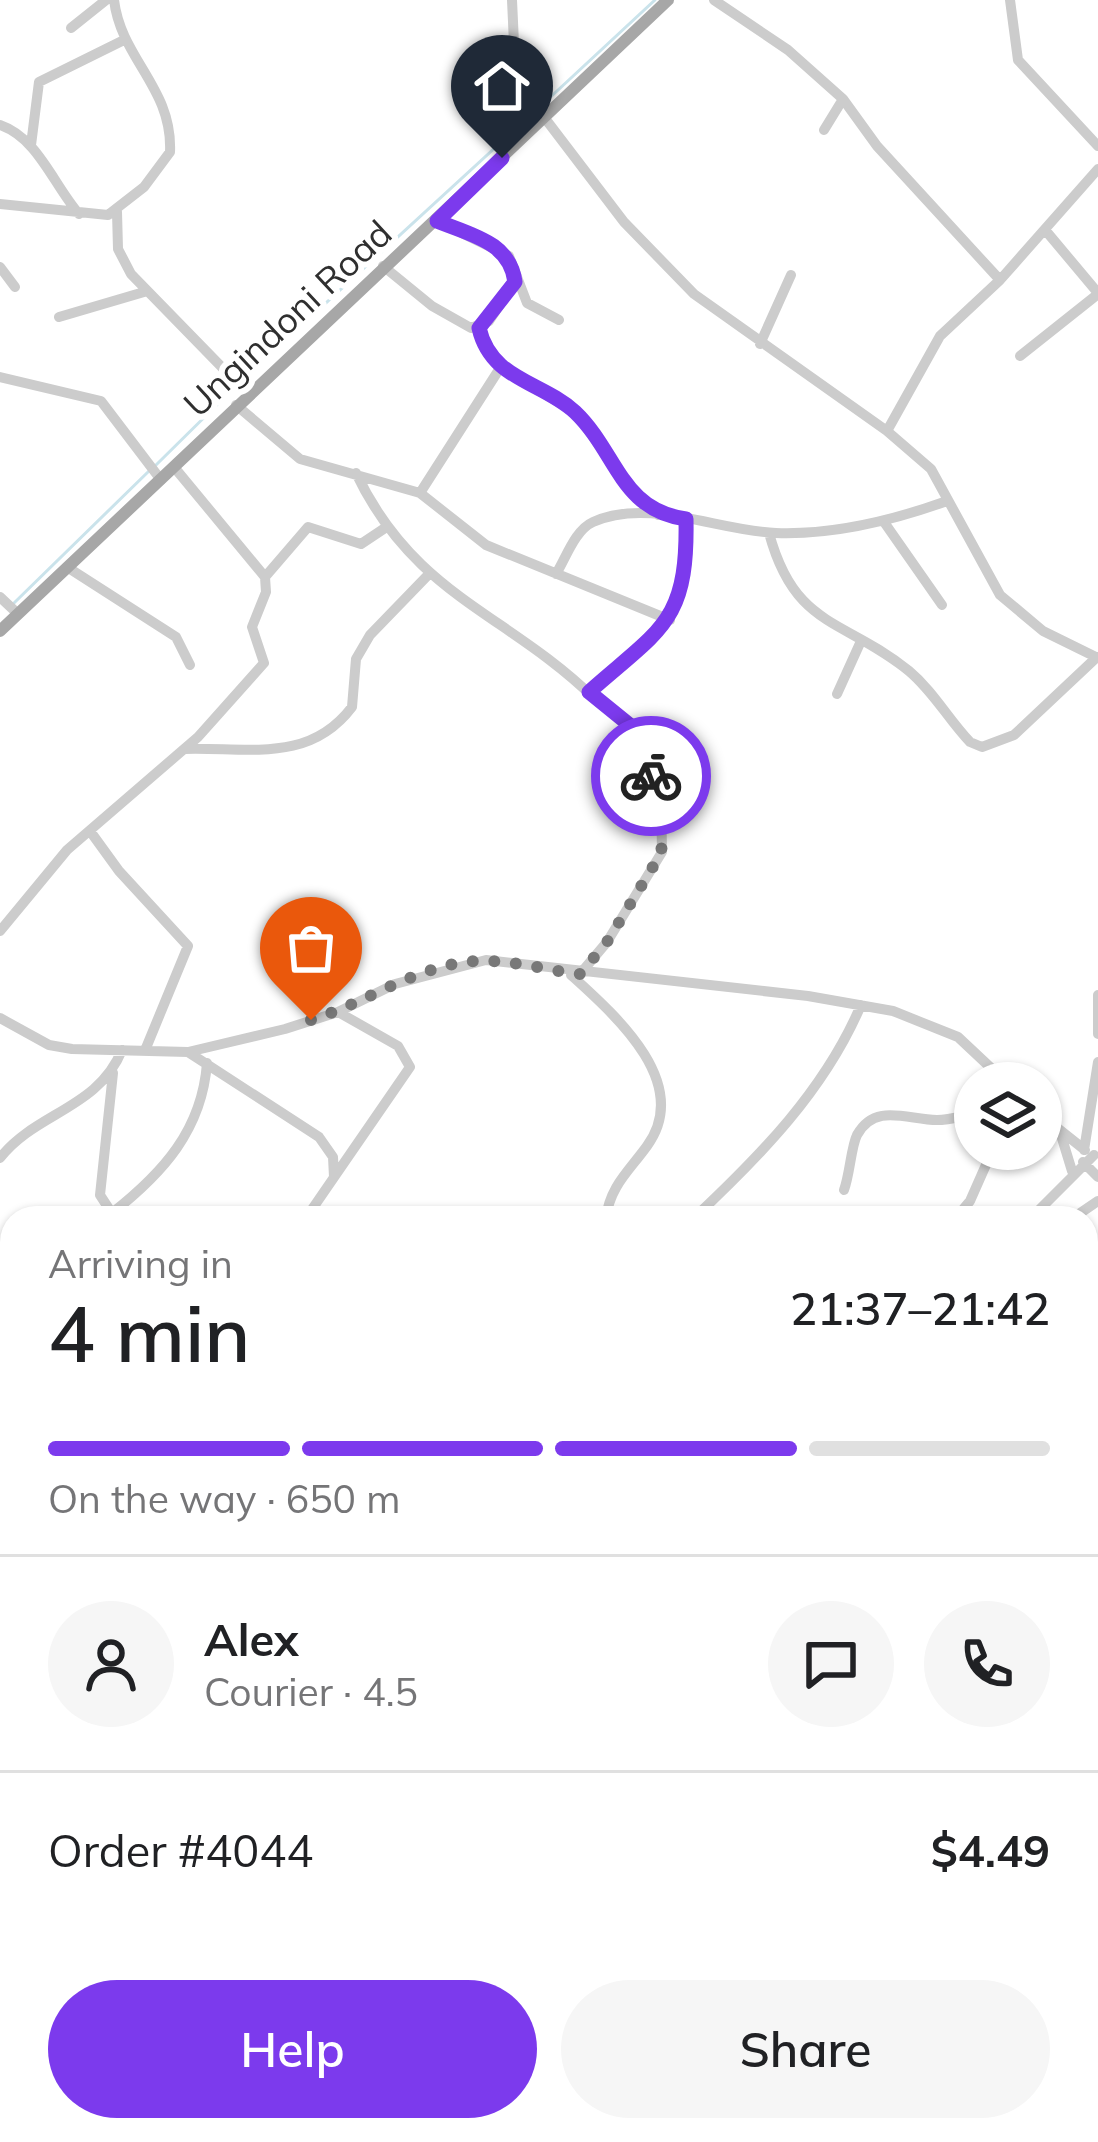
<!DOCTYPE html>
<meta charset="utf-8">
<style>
body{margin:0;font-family:Mulish,sans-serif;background:#f6f6f6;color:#202124;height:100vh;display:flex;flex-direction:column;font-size:45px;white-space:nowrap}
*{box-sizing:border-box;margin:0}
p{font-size:39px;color:#757577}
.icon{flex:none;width:66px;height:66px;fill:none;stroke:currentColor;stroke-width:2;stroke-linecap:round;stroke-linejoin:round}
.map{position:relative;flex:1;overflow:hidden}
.panel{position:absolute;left:0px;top:1206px;width:1098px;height:936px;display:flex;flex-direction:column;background:#fff;border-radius:36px 36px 0 0;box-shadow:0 3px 9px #0004}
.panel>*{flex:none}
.fabs{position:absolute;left:954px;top:1062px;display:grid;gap:24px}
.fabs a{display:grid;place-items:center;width:108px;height:108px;border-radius:50%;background:#fff;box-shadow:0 3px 9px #0004;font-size:60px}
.pin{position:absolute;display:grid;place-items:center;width:102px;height:102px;color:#fff;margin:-123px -51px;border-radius:50% 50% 50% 0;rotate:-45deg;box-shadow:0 0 12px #0007}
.pin .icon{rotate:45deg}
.courier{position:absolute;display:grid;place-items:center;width:120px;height:120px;margin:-60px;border:9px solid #7c3aed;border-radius:50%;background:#fff;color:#222;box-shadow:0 3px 15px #0007}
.headline em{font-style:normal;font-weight:600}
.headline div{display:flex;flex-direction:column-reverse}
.headline{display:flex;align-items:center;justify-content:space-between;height:204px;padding:0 48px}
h1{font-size:78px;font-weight:600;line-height:90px}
.bar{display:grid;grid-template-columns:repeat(4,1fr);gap:18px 12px;align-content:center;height:144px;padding:0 48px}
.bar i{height:15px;border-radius:9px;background:#e0e0e0}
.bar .active{background:#7c3aed}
.bar p{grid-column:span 4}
.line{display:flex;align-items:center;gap:30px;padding:0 48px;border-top:3px solid #e0e0e0}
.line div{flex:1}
.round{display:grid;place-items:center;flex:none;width:126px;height:126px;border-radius:63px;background:#f6f6f6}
.button{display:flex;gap:24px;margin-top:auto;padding:24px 48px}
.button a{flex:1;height:138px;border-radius:72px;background:#7c3aed;color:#fff;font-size:48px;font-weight:600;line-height:138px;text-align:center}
.button a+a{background:#f6f6f6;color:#202124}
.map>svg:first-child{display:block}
</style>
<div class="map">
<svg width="1098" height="2142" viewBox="0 0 1098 2142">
<rect width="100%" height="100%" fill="#fff"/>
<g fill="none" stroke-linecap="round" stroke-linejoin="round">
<path stroke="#cae3eb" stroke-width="3" d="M529,117L655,0
M242,380L522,123
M156,465L235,387
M14,603L149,471
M1003,2130L1012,2142"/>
<path stroke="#ccc" stroke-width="10" d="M512,0L516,87L531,130
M714,0L788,50L843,99L877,146L1000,280
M1010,0L1018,60L1098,146
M71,28L106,0
M544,117L624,222L694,294L887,431L931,469L1000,595L1043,631L1098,658
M0,125C38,138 53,184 79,214
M824,130L843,99
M31,145L39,82L124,40
M0,204L108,215L144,187L170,152C173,88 121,59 114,0
M117,212L118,249L131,274L247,393
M437,221L509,256L527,303L559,320
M1046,231L1098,293
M383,266L432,306L471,328L489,321L515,282
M0,267L15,287
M59,317L144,292
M760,344L791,275
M1020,356L1098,294
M500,368L575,412L627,484L658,515
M0,377L101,401L161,480
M236,405L300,459L420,493L486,545L670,620
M887,431L940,336L1000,280L1098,169
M356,473C415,597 508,613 596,700C609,713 628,718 639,734C658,762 662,819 662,852L607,942L580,974
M420,493L500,368L483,345L479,328
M884,522L942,605
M769,533C795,629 844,618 909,671C934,692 948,719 970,742L982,747L1014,735L1097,657
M67,567L176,637L190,665
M556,574C566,558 575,530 593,522C648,497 719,531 776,533C832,535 894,520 947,501
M265,577L308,527L361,544L385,528
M0,597L18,614
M589,692C661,628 688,623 686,519
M837,694L861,641
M185,749C247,747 309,764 352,707L356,659L370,635L430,573
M90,831L119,871L188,946L146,1048
M0,931L67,850L198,737L264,663L252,627L266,592L265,577L174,467
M571,975C615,1015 693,1083 647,1146C629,1171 610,1186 606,1218
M1098,995V1034
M0,1018L49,1045L72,1049L188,1052L285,1029L338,1012L395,984L486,960L808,996L893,1011L958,1037L1007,1083
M188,1052L319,1137L333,1157L334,1177
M113,1073L100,1195L113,1215
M1041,1115L1085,1150
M1061,1135L1072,1171
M1084,1150L1098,1062
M0,1158C36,1112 98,1109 122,1050
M1083,1162L1098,1177
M844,1190C850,1174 851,1147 857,1135C875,1102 908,1120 937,1120C949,1120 963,1116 975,1114
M112,1213C163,1173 202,1130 207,1063
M306,1218L410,1067L398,1046L338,1012
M694,1218C760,1156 825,1090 861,1005
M956,1218L970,1201L993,1149
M1031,1218L1094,1155
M1073,1218L1098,1201
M0,1254L12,1261
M1086,1267L1098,1276
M1086,1339L1098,1322
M1086,1652L1098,1661
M1086,1747L1098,1754
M0,1937L12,1938
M1086,1939L1098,1908
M1086,1995L1098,2002
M96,2130L105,2142
M234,2130L244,2142
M525,2130L555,2142
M697,2130L706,2142
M137,2142L154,2130
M319,2142L334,2130
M462,2142L474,2130
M639,2142L659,2130"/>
<path stroke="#a7a7a7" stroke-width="12" d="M0,631L668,0"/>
</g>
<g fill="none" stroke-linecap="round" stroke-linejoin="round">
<path stroke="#787878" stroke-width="12" stroke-dasharray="0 21.6" d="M311,1020C367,1003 426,959 487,961C517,961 549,971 580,974L607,942L662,852L651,776"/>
<path stroke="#7c3aed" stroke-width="15" d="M502,158L437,221C471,235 510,242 515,282L479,328C491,380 541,381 575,412C617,452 620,510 686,519C688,623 661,628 589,692L637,731L651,776"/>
</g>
<g text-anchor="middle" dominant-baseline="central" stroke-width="12" stroke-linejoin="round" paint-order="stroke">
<g font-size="36" fill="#2f2f2f" stroke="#fff">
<text transform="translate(287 318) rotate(-43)">Ungindoni Road</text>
</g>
</g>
</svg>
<div class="fabs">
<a><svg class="icon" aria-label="layers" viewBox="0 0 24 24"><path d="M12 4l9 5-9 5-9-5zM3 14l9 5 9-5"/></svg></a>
</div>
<div class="pin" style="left:311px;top:1020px;background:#ea580c"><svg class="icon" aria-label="bag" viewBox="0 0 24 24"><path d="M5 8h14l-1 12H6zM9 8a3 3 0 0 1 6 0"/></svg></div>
<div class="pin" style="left:502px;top:158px;background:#1f2937"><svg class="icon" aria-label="home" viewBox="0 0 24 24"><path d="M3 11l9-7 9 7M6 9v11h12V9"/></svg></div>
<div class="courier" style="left:651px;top:776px"><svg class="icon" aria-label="bike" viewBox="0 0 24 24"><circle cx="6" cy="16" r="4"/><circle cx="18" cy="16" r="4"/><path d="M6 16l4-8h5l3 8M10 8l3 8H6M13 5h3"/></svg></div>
<section class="panel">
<div class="headline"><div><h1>4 min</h1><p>Arriving in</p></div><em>21:37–21:42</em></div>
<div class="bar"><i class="active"></i><i class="active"></i><i class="active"></i><i></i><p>On the way · 650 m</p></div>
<div class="line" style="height:216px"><a class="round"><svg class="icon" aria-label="person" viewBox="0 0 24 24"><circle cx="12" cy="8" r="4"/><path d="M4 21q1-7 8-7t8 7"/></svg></a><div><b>Alex</b><p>Courier · 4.5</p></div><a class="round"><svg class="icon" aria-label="chat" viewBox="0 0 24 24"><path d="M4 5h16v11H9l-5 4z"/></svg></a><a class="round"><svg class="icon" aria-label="phone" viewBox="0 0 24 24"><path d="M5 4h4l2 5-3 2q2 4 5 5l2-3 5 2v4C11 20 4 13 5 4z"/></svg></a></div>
<div class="line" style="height:156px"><div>Order #4044</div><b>$4.49</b></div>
<div class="button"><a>Help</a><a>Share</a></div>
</section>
</div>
